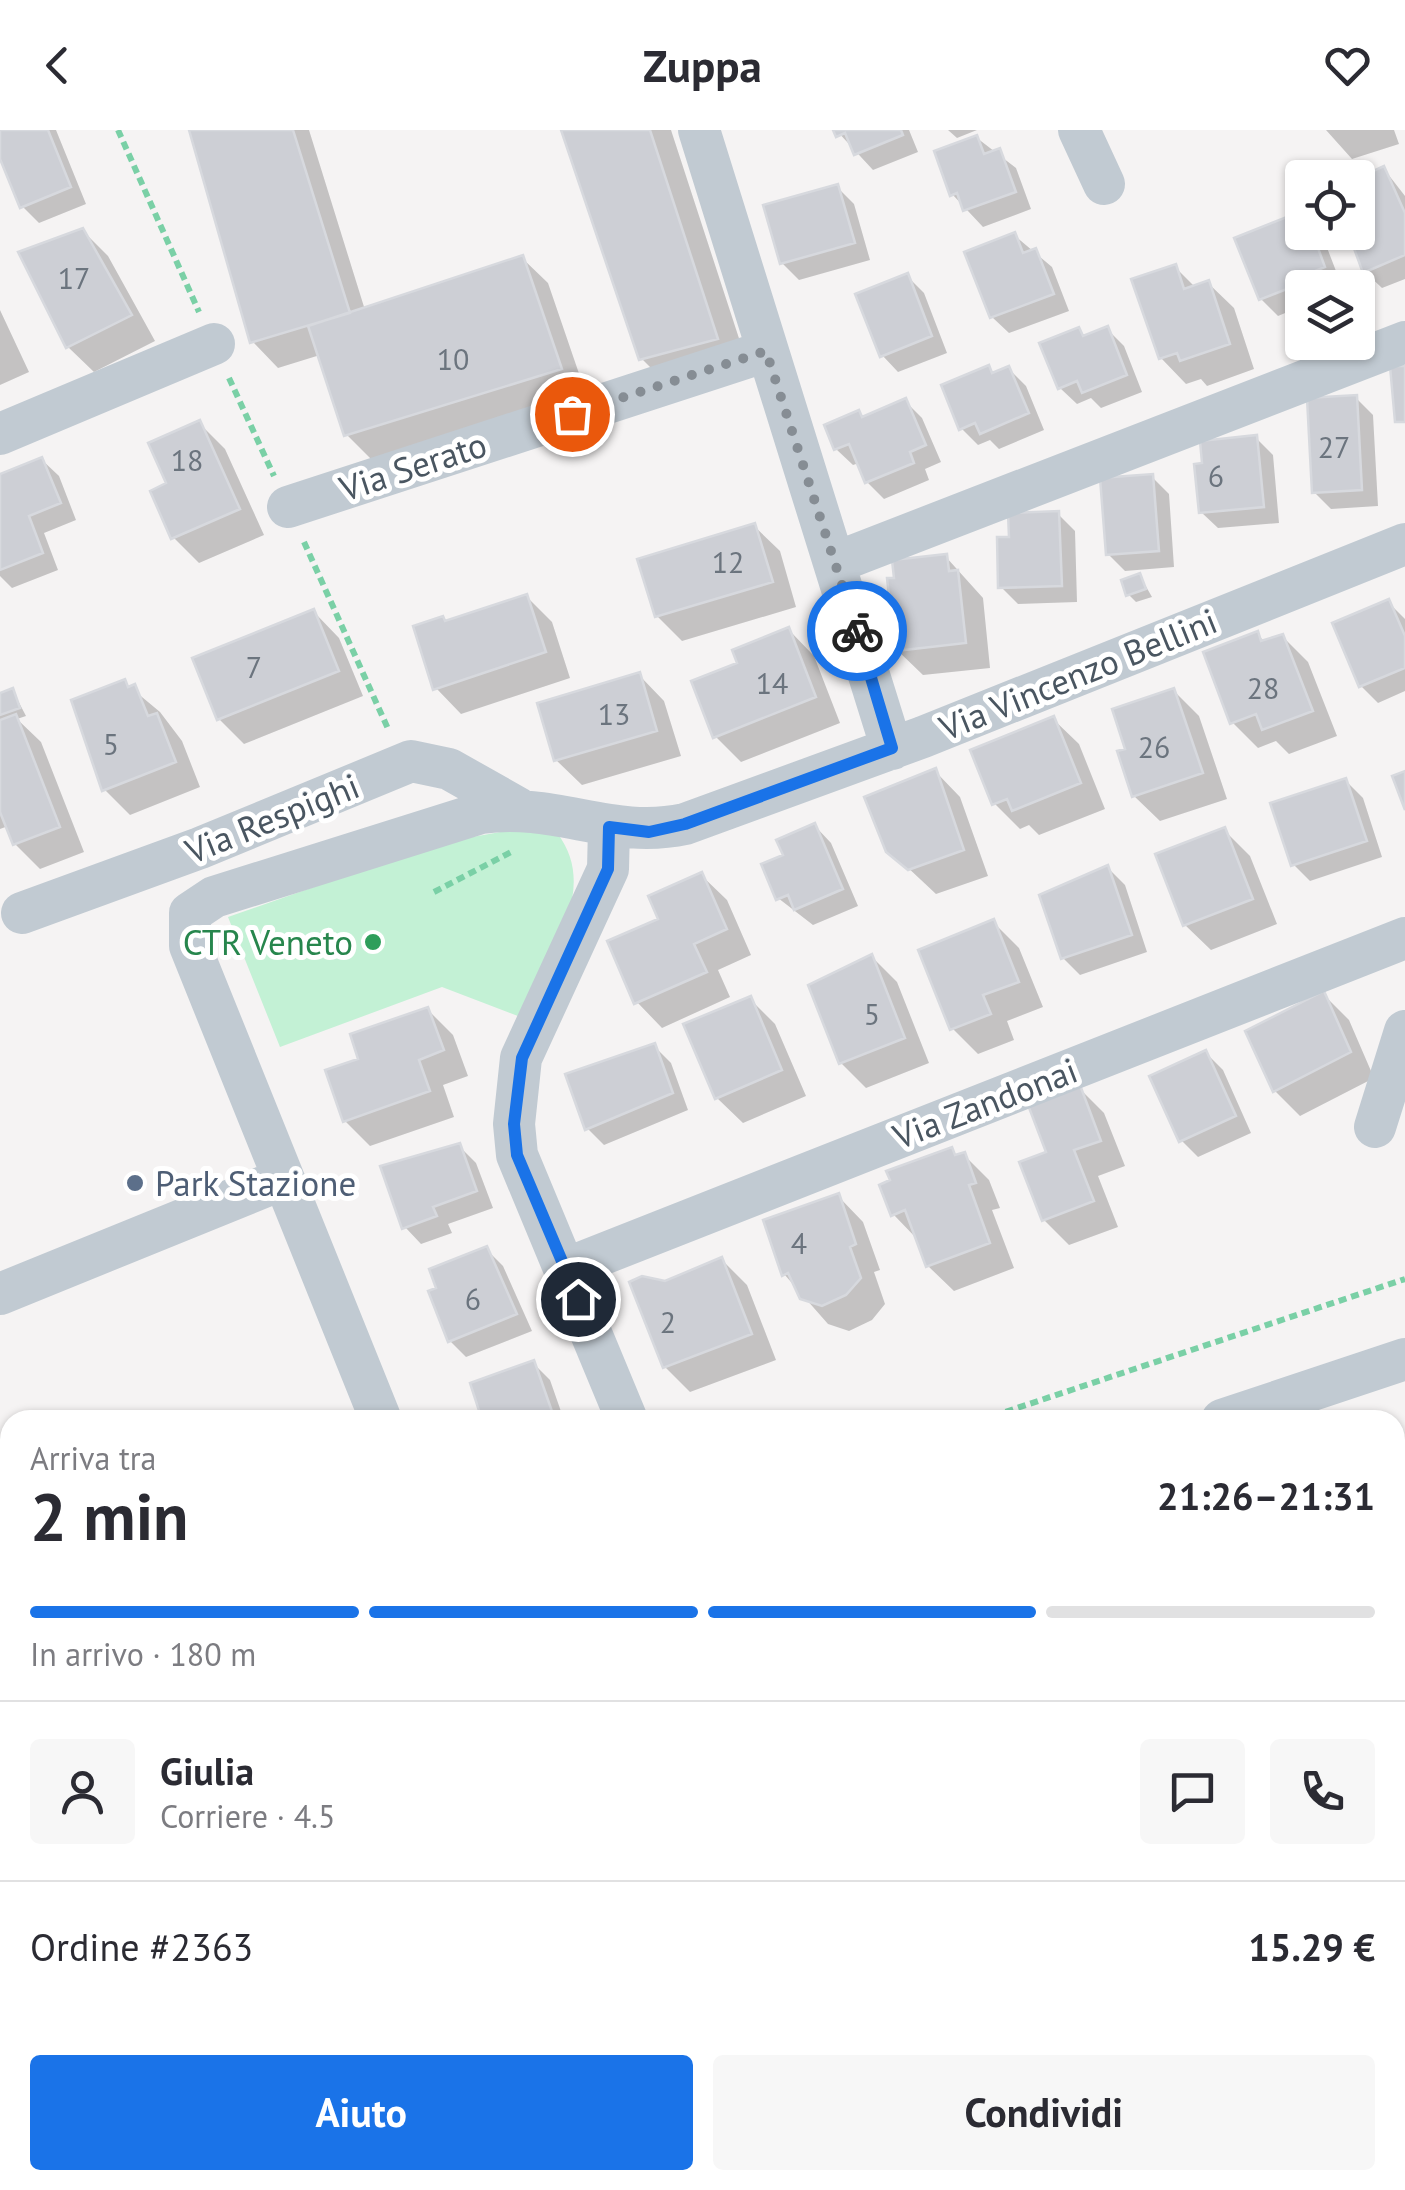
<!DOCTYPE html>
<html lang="it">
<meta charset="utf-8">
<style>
body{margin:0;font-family:"PT Sans",sans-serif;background:#f7f7f7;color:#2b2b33;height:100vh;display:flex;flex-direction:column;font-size:38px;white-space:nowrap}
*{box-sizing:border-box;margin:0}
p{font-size:32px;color:#7c7c81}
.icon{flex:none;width:55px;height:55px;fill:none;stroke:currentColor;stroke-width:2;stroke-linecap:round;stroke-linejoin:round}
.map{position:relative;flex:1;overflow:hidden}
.panel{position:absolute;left:0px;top:1280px;width:1405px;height:780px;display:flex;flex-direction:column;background:#fff;border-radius:30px 30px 0 0;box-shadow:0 2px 8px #0004}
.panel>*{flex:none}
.fabs{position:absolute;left:1285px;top:30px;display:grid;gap:20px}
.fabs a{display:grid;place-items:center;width:90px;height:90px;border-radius:10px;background:#fff;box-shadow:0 2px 8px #0004;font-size:50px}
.pin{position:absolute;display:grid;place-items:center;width:85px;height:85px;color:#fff;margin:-42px;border:5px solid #fff;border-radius:50%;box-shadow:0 2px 10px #0007}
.courier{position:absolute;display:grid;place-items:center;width:100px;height:100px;margin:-50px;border:8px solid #1a73e8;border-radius:50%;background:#fff;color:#222;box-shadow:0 2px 12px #0007}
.summary em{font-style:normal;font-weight:700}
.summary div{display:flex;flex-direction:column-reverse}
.summary{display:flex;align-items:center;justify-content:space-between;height:170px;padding:0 30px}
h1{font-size:65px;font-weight:700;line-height:75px}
.bar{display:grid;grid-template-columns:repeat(4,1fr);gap:15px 10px;align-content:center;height:120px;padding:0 30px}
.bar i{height:12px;border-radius:8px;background:#e1e1e2}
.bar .active{background:#1a73e8}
.bar p{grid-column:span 4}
.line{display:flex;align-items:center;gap:25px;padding:0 30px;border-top:2px solid #e1e1e2}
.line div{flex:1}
.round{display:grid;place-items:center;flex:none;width:105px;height:105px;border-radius:10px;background:#f7f7f7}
.cta{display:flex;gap:20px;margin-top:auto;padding:20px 30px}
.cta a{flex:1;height:115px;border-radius:10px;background:#1a73e8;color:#fff;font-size:40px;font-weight:700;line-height:115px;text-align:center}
.cta a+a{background:#f7f7f7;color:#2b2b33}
header{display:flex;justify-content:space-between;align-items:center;height:130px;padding:0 30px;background:#fff;font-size:45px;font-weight:700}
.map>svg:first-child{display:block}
</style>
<header><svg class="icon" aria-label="back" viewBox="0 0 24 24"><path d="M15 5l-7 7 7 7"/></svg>Zuppa<svg class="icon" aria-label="heart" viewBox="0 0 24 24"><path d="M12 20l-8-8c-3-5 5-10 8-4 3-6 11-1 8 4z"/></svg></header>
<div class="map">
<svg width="1405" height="2060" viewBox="0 0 1405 2060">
<rect width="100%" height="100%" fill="#f5f3f3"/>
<path fill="#c3f1d5" d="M523,698L557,703C602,761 545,831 518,886L442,857L280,917L228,787L439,713Z"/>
<path fill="#0003" d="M0,0H56L86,74L39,93L22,76L0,22Z
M191,0H309L365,180L522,128L548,153L586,264L372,330L346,304L320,225L278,238L253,212Z
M564,0H671L750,242L675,262L642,229Z
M836,0H909L918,22L873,40Z
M948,0H977L957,8Z
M1326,0H1394L1399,14L1352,29Z
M977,8L1016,38L1031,79L983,97L952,64Z
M1384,39L1405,66V149L1382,158L1365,142L1358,102V51Z
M837,57L854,74L870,130L799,150L782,133Z
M1302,84V102H1321L1341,154L1302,158V176L1278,186L1261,169L1237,109Z
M83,101L108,126L155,211L94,242L68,217L21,124Z
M1014,105L1052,137L1069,181L1009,203L992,187Z
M1175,137L1195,157L1208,153L1234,178L1254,239L1207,256L1201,249L1186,254L1161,228Z
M907,146L924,163L947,223L898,242L882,225Z
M0,180L29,242L0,255Z
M1107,199L1124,216L1142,262L1101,278L1091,268L1077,274L1060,258L1079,200L1086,207Z
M988,238L995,244L1009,239L1026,256L1044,300L999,319L990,310L978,315L961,298Z
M1356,268L1373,285L1378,376L1331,379L1314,362Z
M905,271L922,288L941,332L925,339L929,350L884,369L867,352L859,333L853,335L836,319L858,283L864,288Z
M199,293L225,319L264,405L199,433L174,408L153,362L169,354Z
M1256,308L1273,325L1279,393L1218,398L1201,382Z
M42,330L59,346L76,390L44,403L58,440L12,458L0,446V346Z
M1152,347L1169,364L1174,437L1125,441L1108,424Z
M1058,384L1075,401L1077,472L1018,474L1001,457L1011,409Z
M754,396L780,421L796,477L682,511L657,486Z
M946,427L983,468L990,538L923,545L897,520Z
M1140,446L1152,467L1136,472L1128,464Z
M527,467L552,492L570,548L461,584L436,558L446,493Z
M1388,472L1405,489V561L1378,573L1361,556Z
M314,482L339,508L363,566L244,614L219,589Z
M789,500L814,526L840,593L741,632L715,606L740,534Z
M1257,504L1266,513L1282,506L1308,532L1337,606L1289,624L1276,611L1258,618L1232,592Z
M639,545L664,571L681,626L582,655L556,630Z
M124,552L160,582L182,611L200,657L130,685L104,659Z
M13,561L26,586L17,589L41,612L84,722L40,739L15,714L8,696L0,699V566Z
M1174,561L1199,586L1227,669L1160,691L1134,666L1128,620Z
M1053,589L1079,614L1105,679L1039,705L1029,695L1020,699L994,673Z
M935,641L960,667L988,746L936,764L889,720Z
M1346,651L1363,668L1382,727L1310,751L1293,734Z
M815,696L831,713L858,776L813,795L778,768L786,726Z
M1224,700L1250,726L1277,794L1211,820L1185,795Z
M1108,738L1125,755L1147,822L1080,845L1063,828Z
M701,745L727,770L751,825L718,840L730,867L662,898L637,872L661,790Z
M993,792L1019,818L1043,877L1007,891L1014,910L978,924L952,898Z
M872,827L897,852L929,933L866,958L841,933Z
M1323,864L1349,890L1374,948L1300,986L1275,961Z
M750,869L775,894L806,966L743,993L717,968Z
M428,880L453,905L468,946L443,955L454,987L370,1016L345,991L361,930Z
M654,916L671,933L688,980L604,1015L587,998Z
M1206,923L1223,940L1251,1003L1198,1027L1181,1010Z
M1079,958L1104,983L1125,1036L1098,1046L1118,1097L1069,1115L1044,1090Z
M459,1016L476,1033L493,1078L448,1094L452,1103L421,1114L405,1097L383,1038Z
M951,1019L958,1027L964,1025L989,1050L1000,1078L992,1080L1014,1138L954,1161L928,1136L919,1111L893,1084Z
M838,1066L863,1092L880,1140L874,1142L885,1174L872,1190L849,1201L828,1194L784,1144Z
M486,1119L503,1136L532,1201L466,1227L450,1211Z
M722,1130L747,1155L776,1230L690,1262L665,1237V1153Z
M533,1233L550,1250L564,1290H485Z
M1405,1643V1672L1395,1648Z
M1405,1720V1796L1395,1799V1723Z
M1405,1875V1901L1395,1903V1878Z
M1395,2007L1405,2017V2060H1343L1395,2050Z
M696,2050H773L777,2060H700Z
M963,2050H987L970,2057Z"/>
<path fill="#cdcfd5" stroke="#d7d9de" stroke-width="2.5" d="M0,0H48L71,57L20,78L0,29Z
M189,0H293L350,183L250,213Z
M561,0H650L718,209L639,230Z
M833,0H901L903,5L854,25L845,3L836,7Z
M977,5L984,24L1000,18L1016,62L963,81L957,63L950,66L934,21Z
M1384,36L1405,83V125L1363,143L1348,102H1358V48Z
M838,54L855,113L780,134L763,75Z
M1302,81V102H1312L1325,137L1308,144L1310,150L1259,170L1234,108Z
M83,98L132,185L66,218L18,122Z
M1015,102L1023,123L1036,118L1054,164L990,188L964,122Z
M523,125L562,239L344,306L308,196Z
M1176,134L1184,159L1209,150L1230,214L1180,231L1177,223L1159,229L1131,149Z
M908,143L932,206L880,227L855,164Z
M1108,196L1127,245L1082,263L1077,251L1058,259L1039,213L1079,197L1083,206Z
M989,235L992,243L1009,236L1029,283L980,304L975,293L959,300L941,255Z
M1390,236H1405V292H1395Z
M1357,265L1362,360L1312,363L1307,268Z
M906,268L926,315L910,322L914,333L865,353L849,314L834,320L824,295L859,280L862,287Z
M200,290L240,379L171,409L150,361L166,353L148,313Z
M1257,305L1264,377L1199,383L1194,334L1202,333L1200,311Z
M42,327L61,373L29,386L43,423L0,440V344Z
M1153,344L1159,421L1106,425L1100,348Z
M1059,381L1062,456L998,458L997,407H1009L1008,383Z
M755,393L773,452L655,487L637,429Z
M947,424L949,441L958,440L966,513L895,521L887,448H894L892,430Z
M1140,443L1146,459L1126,466L1121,450Z
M527,464L546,522L433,560L413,496L443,486L445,491Z
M1389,469L1405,506V538L1359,557L1332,493Z
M314,479L339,541L217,590L192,528Z
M789,497L816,567L713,608L691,551L737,533L732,520Z
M1258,501L1261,511L1283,504L1313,581L1262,600L1256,584L1230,594L1203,522Z
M640,542L657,601L554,631L537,573Z
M125,549L128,557L135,554L148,586L157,583L176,632L102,661L71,570Z
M13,558L20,578L0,585V563Z
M1174,558L1203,643L1132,667L1117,621L1125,619L1112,579Z
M16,584L60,697L13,715L0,682V590Z
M1054,586L1081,653L1012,681L1007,669L992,675L970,620Z
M936,638L964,720L908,740L886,722L864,667Z
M1405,641V680L1392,646Z
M1346,648L1367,711L1291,736L1270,673Z
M815,693L843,759L794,780L788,765L776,770L761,734L783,725L776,710Z
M1225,697L1253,769L1183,796L1155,724Z
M1108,735L1132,805L1061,829L1039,765Z
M702,742L727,799L694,814L707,842L634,874L607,811L658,789L648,766Z
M994,789L1019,852L983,865L991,884L950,900L918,820Z
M872,824L905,908L839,934L808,855Z
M1324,861L1351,922L1273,962L1245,901Z
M751,866L782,940L715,969L683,894Z
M428,877L444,920L419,930L430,961L343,992L325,940L358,929L350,904Z
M655,913L673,963L585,1000L565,944Z
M1206,920L1236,986L1179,1012L1149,946Z
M1080,955L1101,1011L1074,1020L1094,1071L1042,1091L1019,1032L1046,1022L1028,975Z
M460,1013L477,1061L433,1077L437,1086L402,1099L380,1036Z
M952,1017L955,1025L965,1022L976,1053L969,1055L990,1113L926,1137L905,1080L891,1086L879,1055L890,1050L886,1041Z
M839,1063L856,1114L850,1117L861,1148L846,1165L822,1176L800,1169L788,1143L782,1146L763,1090Z
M487,1116L517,1184L448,1212L428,1161L436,1158L429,1139Z
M722,1127L752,1204L663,1238L629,1152L642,1146L665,1151Z
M534,1230L555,1290H482L470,1253Z
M1405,1718V1775L1395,1778V1721Z
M1395,2021L1404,2060H1341L1339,2050H1395Z
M694,2050H764L769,2060H698Z"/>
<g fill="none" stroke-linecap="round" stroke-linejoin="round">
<path stroke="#7ad0a6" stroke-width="6" stroke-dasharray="8 5" stroke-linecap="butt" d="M118,0L199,182
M229,248L274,346
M304,412L389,601
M434,762L513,721
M981,1290L1405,1149"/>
<path stroke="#c1cad2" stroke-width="42" d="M699,0L892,619
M1079,0L1104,54
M0,304L214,214
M288,377L767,221
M837,432L1405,212
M609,697L608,739L521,928L514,994L517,1025L627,1290
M22,783L200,718L411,631L449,639L518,678
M1375,997L1405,901
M565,1139L1405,808
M0,1164L283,1049
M381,1290L190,816V783L214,767L481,683C557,672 611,710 685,694L923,607L1405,414
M1222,1290L1405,1229
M0,1791L10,1787
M1323,2050L1325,2060
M1126,2060L1155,2050"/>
<path stroke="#b5b8bd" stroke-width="8" d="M1395,1369L1405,1365
M1395,1391L1405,1388
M1395,1413L1405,1409
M1395,1436L1405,1432
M0,1904L10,1901
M0,1927L10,1923
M0,1959L10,1955
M0,1983L10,1979"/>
</g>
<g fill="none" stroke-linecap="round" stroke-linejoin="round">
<path stroke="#868d94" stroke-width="10" stroke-dasharray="0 18" d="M572,284L766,221L857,501"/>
<path stroke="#1a73e8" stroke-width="12" d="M578,1169L517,1025L514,994L522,928L608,739L609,697L649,702L685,694L892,618L857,501"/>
</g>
<circle fill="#2e9e5b" stroke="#fff" stroke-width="4" cx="373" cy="812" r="10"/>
<circle fill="#5c6f8a" stroke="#fff" stroke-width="4" cx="135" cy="1053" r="10"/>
<g text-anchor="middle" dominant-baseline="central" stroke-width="10" stroke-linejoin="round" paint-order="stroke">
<g font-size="30" fill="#6b747e">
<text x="74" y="147">17</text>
<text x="453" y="228">10</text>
<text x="1334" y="316">27</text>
<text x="187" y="329">18</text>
<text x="1216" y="345">6</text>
<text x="728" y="431">12</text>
<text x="254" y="536">7</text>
<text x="772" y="552">14</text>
<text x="1263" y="557">28</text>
<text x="614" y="583">13</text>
<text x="111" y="613">5</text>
<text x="1154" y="616">26</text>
<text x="872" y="883">5</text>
<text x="799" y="1112">4</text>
<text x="473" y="1168">6</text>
<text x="668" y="1191">2</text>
</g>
<g font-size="35" fill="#4a5661" stroke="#fff">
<text transform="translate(413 336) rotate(-18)">Via Serato</text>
<text transform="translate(1078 544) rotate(-22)">Via Vincenzo Bellini</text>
<text transform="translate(272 688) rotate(-22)">Via Respighi</text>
<text transform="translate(985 973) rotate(-21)">Via Zandonai</text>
</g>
<g font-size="35" fill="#27864d" stroke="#fff" text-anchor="end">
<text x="353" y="812">CTR Veneto</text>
</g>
<g font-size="35" fill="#4e5e75" stroke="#fff" text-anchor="start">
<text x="155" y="1053">Park Stazione</text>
</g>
</g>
</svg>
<div class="fabs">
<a><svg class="icon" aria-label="locate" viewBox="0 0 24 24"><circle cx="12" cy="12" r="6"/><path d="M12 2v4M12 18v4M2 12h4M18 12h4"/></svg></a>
<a><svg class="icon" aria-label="layers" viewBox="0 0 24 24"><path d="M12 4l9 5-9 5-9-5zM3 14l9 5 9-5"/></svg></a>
</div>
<div class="pin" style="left:572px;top:284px;background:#ea580c"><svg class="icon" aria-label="bag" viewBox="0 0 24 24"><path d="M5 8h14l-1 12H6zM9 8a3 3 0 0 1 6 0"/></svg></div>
<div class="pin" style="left:578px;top:1169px;background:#1f2937"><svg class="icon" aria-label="home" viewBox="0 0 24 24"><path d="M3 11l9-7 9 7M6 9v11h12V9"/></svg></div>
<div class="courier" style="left:857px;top:501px"><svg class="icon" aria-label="bike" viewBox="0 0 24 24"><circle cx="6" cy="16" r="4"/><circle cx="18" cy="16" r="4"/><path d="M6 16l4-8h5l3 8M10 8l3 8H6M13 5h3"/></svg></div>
<section class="panel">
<div class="summary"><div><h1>2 min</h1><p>Arriva tra</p></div><em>21:26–21:31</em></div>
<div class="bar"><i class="active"></i><i class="active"></i><i class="active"></i><i></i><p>In arrivo · 180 m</p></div>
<div class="line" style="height:180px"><a class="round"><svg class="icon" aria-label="person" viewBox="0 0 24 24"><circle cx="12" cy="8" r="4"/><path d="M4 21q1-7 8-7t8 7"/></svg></a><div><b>Giulia</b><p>Corriere · 4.5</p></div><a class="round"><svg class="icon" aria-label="chat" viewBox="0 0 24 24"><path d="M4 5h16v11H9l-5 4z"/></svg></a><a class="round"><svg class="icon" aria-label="phone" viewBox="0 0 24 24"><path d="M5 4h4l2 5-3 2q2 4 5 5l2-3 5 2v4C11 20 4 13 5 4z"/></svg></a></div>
<div class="line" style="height:130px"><div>Ordine #2363</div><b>15.29 €</b></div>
<div class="cta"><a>Aiuto</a><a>Condividi</a></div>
</section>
</div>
